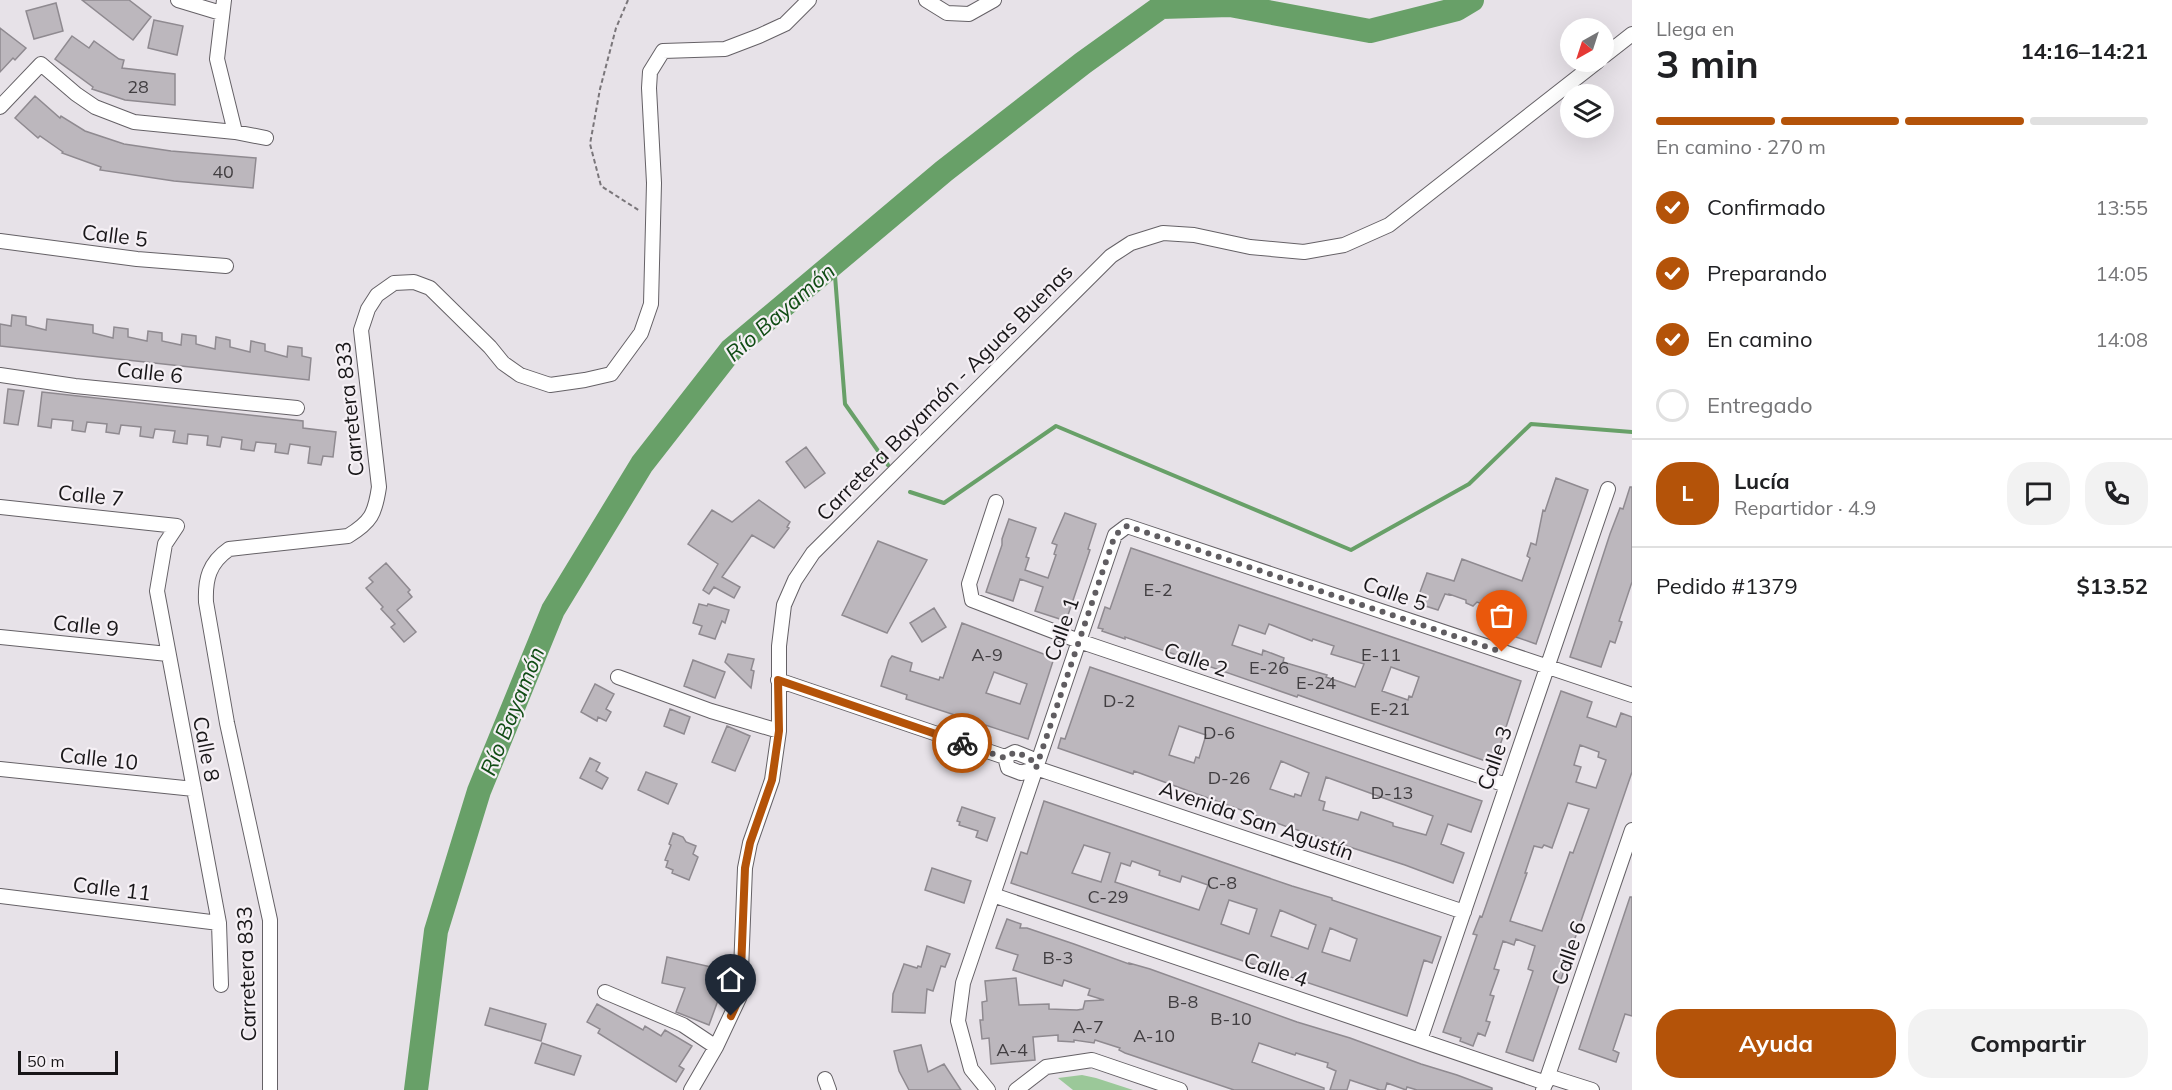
<!DOCTYPE html>
<html lang="es">
<meta charset="utf-8">
<style>
body{margin:0;font-family:Mulish,sans-serif;background:#f2f2f2;color:#202124;height:100vh;display:flex;flex-direction:column;font-size:22px;white-space:nowrap}
*{box-sizing:border-box;margin:0}
p{font-size:20px;color:#757577}
.icon{flex:none;width:33px;height:33px;fill:none;stroke:currentColor;stroke-width:2;stroke-linecap:round;stroke-linejoin:round}
.map{position:relative;flex:1;overflow:hidden}
.sheet{display:flex;flex-direction:column;background:#fff;width:540px}
.sheet>*{flex:none}
.needle{width:39px;rotate:219deg}
.tools{position:absolute;left:1560px;top:18px;display:grid;gap:12px}
.tools a{display:grid;place-items:center;width:54px;height:54px;border-radius:50%;background:#fff;box-shadow:0 6px 24px #0002;font-size:30px}
.scale{position:absolute;left:18px;bottom:15px;width:100px;box-sizing:border-box;padding-left:6px;border:3px solid #181618;border-top:0;font-size:16px;line-height:21px;white-space:nowrap;color:#181618;-webkit-text-stroke:4px #f5f0f5;paint-order:stroke}
.pin{position:absolute;display:grid;place-items:center;width:51px;height:51px;color:#fff;margin:-62px -26px;border-radius:50% 50% 50% 0;rotate:-45deg;box-shadow:0 0 6px #0007}
.pin .icon{rotate:45deg}
.courier{position:absolute;display:grid;place-items:center;width:60px;height:60px;margin:-30px;border:4px solid #b45309;border-radius:50%;background:#fff;color:#222;box-shadow:0 2px 8px #0007}
.overview em{font-style:normal;font-weight:700}
.overview div{display:flex;flex-direction:column-reverse}
.overview{display:flex;align-items:center;justify-content:space-between;height:102px;padding:0 24px}
h1{font-size:39px;font-weight:700;line-height:45px}
.bar{display:grid;grid-template-columns:repeat(4,1fr);gap:9px 6px;align-content:center;height:72px;padding:0 24px}
.bar i{height:8px;border-radius:4px;background:#e0e0e0}
.bar .selected{background:#b45309}
.bar p{grid-column:span 4}
.line{display:flex;align-items:center;gap:15px;padding:0 24px;border-top:2px solid #e0e0e0}
.line div{flex:1}
.round{display:grid;place-items:center;flex:none;width:63px;height:63px;border-radius:24px;background:#f2f2f2}
ol{padding:0 24px;list-style:none}
li{display:flex;align-items:center;gap:18px;height:66px}
li p{margin-inline-start:auto}
li .icon{padding:6px;border-radius:50%;background:#b45309;color:#fff;stroke-width:4}
li:last-child{color:#757577}
li i{width:33px;height:33px;border:3px solid #e0e0e0;border-radius:50%}
.button{display:flex;gap:12px;margin-top:auto;padding:12px 24px}
.button a{flex:1;height:69px;border-radius:24px;background:#b45309;color:#fff;font-size:24px;font-weight:700;line-height:69px;text-align:center}
.button a+a{background:#f2f2f2;color:#202124}
main{display:flex;flex:1;min-height:0}
.map>svg:first-child{display:block}
</style>
<main>
<div class="map">
<svg width="1632" height="1090" viewBox="0 0 1632 1090">
<rect width="100%" height="100%" fill="#e7e2e8"/>
<path fill="#9bc899" d="M1082,1075L1096,1078L1133,1090H1073L1058,1078Z"/>
<g fill="none" stroke-linecap="round" stroke-linejoin="round">
<path stroke="#68a068" stroke-width="4" d="M834,263L845,404L888,465
M910,492L944,503L1056,426L1351,550L1469,484L1531,424L1632,432"/>
<path stroke="#68a068" stroke-width="24" d="M416,1090L436,931L479,791L553,610L642,464L731,350L944,171L1083,63L1161,7L1230,5L1370,31L1457,9L1472,0"/>
</g>
<path fill="#bcb7bd" stroke="#8f8a90" stroke-width="1.5" fill-rule="evenodd" d="M82,0H129L151,17L133,40Z
M56,3L63,31L34,39L26,11Z
M154,20L183,26L177,55L148,48Z
M0,28L26,48L15,60L13,58L0,72Z
M72,36L89,48L94,41L119,59L124,60L122,68L175,74V105L125,100L92,89L93,87L55,59Z
M35,96L60,118L61,116L85,131L124,144L171,151L256,158L253,188L174,181L100,170L101,167L62,153L63,152L40,136L38,138L15,118Z
M12,315L26,317V325L46,330L47,319L93,325V333L113,338L114,327L128,329V337L147,341L148,331L162,333V341L181,345L182,334L196,336V344L215,349L216,337L230,340V347L250,352L251,341L265,344V351L287,357L288,346L302,348V356L311,358L309,380L0,346V324L11,326Z
M8,389L24,391L18,425L4,423Z
M42,392L303,421V428L336,432L333,457L323,456L321,465L308,463L310,447L290,444L288,454L275,452L276,444L256,442L254,451L241,449L242,440L222,437L220,447L207,445L208,436L188,434L187,444L173,442L175,431L155,429L153,438L140,436L141,427L121,425L119,434L106,432L107,424L87,422L85,432L72,430L73,421L52,419L51,428L38,426Z
M806,447L825,473L805,488L786,462Z
M1556,478L1588,490L1536,644L1499,631L1506,613L1477,602L1473,606L1466,603V600L1449,594V595L1445,594L1438,610L1416,603L1427,573L1454,581L1462,559L1522,581L1530,558L1527,556L1531,543L1536,545L1543,510L1545,511Z
M1630,487H1632V582L1619,621L1622,622L1615,643L1610,641L1601,667L1570,657L1610,534L1620,508L1623,509Z
M759,500L790,522L787,527L789,528L774,548L752,535L722,577L740,587L734,598L714,587L709,594L703,590L718,564L688,544L712,510L732,522Z
M1065,513L1096,524L1088,549L1090,550L1066,621L1035,611L1043,587L1020,579L1013,601L986,592L1002,545V539L1009,519L1036,528L1026,557L1029,558L1025,570L1048,578L1056,555L1054,554L1057,545L1052,543Z
M878,541L927,560L887,633L842,615Z
M1131,548L1521,681L1494,764L1298,695L1297,697L1125,637V639L1102,631L1103,629L1098,628L1105,607L1110,609ZM1269,624L1312,641L1313,639L1334,646L1331,654L1364,664L1355,687L1326,677L1327,675L1283,662L1284,658L1263,650L1262,655L1232,645L1239,625L1265,634ZM1391,667L1419,677L1412,697L1409,696L1408,700L1382,691Z
M386,563L410,590L408,592L412,597L397,610L416,632L404,642L391,627L395,624L381,609L383,607L366,588L373,582L369,578Z
M699,604L707,606L708,604L729,610L725,623L722,621L715,639L699,634L702,626L693,623Z
M934,608L946,627L922,642L910,623Z
M962,623L1054,658L1028,739L906,699L907,695L881,686L889,660L892,656L912,663L910,671L939,680L940,677L943,678ZM994,672L1027,684L1020,704L986,693Z
M728,654L754,659L751,670L754,671L751,688L725,662Z
M693,660L725,672L715,698L684,686Z
M1090,667L1482,801L1471,832L1448,824L1441,844L1464,853L1453,883L1405,865L1285,826L1134,771L1133,774L1058,748L1061,738L1065,739ZM1179,726L1206,735L1199,758L1196,757L1194,763L1169,755ZM1281,761L1309,773L1301,796L1295,794L1294,797L1270,789ZM1326,777L1433,816L1426,835L1393,826V823L1361,812L1358,820L1323,810L1325,802L1319,800Z
M595,684L614,694L606,709L611,712L606,721L598,717L597,721L581,712Z
M1561,691L1592,702L1587,717L1616,727L1621,713L1632,717V772L1533,1061L1506,1052L1533,971L1528,969L1535,946L1516,939L1514,945L1503,941L1494,969L1499,970L1490,995L1494,996L1486,1021L1490,1022L1485,1036L1478,1033L1473,1046L1460,1041L1461,1038L1443,1032L1477,935L1473,934L1480,916L1482,917ZM1580,745L1599,752L1598,757L1606,760L1596,788L1576,782L1581,767L1574,765ZM1568,803L1589,809L1573,853L1570,852L1542,931L1510,921L1527,873H1525L1534,846L1542,848L1544,845L1552,848Z
M670,709L690,717L684,734L664,726Z
M727,726L750,736L735,771L712,762Z
M590,758L600,763L596,771L608,778L602,789L580,778Z
M646,772L677,784L668,804L638,790Z
M1044,801L1292,886L1332,898V900L1441,937L1432,963L1424,960L1407,1016L1011,883L1021,852L1027,854ZM1084,845L1110,853L1101,882L1072,873ZM1132,861L1160,871L1159,875L1180,882L1182,876L1208,885L1199,910L1115,882L1121,863L1130,866ZM1229,900L1257,909L1249,934L1221,924ZM1280,910L1316,925L1308,949L1271,936ZM1330,928L1357,939L1350,961L1322,952Z
M962,807L995,818L987,841L976,837L978,831L959,825L960,822L957,821Z
M673,833L683,837L686,842L696,846L693,854L698,857L689,880L672,873L673,870L666,867L668,861L665,860L671,845L669,844Z
M932,868L971,881L964,903L925,890Z
M1630,897H1632V1016L1625,1014L1613,1050L1619,1053L1616,1062L1579,1049Z
M1007,919L1021,924L1020,928H1027L1074,944L1129,964V963L1150,969L1297,1022L1350,1038L1421,1064L1457,1075L1492,1088V1090H1417L1407,1087L1406,1090L1387,1083L1385,1090H1380L1350,1080L1347,1090H1330L1336,1071L1327,1067L1328,1063L1296,1053L1295,1055L1259,1043L1252,1062L1324,1088V1090H1234L1125,1053L1119,1050L1120,1048L1095,1040L1094,1043L1074,1040V1042L1058,1041V1035L1033,1037L1035,1060L991,1064L989,1038L982,1039L980,1020H983L982,1002L987,1001L985,981L1016,978L1019,1005L1049,1004V1009L1077,1010L1083,1009L1085,1001L1104,1000L1088,995L1090,989L1064,980L1062,986L1013,970L1018,955L996,948Z
M927,946L950,954L945,967L941,966L933,991L927,989L925,1013L892,1012L893,994L904,964L917,968L918,966L921,967Z
M667,957L729,971L727,980L730,981L727,997L720,995L709,1025L676,1012L685,988L662,983Z
M597,1004L643,1030L645,1026L661,1036L665,1030L692,1046L679,1066L684,1069L676,1082L598,1033L600,1029L587,1022Z
M490,1008L546,1024L541,1041L485,1025Z
M542,1043L581,1056L574,1075L535,1063Z
M921,1045L928,1072L944,1064L961,1090H909L899,1071L894,1051Z"/>
<g fill="none" stroke-linecap="round" stroke-linejoin="round">
<defs>
<path id="minor" d="M178,0L221,13
M224,0L217,59L235,132
M926,0L947,13L969,14L994,0
M1604,56L1632,34
M0,107L41,64L76,94L95,107L134,122L235,132L266,138
M0,241L137,259L226,266
M0,375L75,386L297,408
M996,502L969,584L972,600L1079,641L1506,785
M0,507L177,526L165,544L157,591L219,923L221,985
M0,637L168,654
M618,677L711,711L779,731
M778,680L1005,757L1015,752L1030,758L1036,768
M1005,757L1008,768L1021,773L1036,768L1464,912
M0,769L194,789
M993,895L1546,1083
M0,896L219,923
M605,992L683,1025L716,1047
M1420,1040L1608,489
M1548,1076L1592,1090
M825,1079L829,1090
M270,1090V920L227,723L206,602C205,579 209,563 229,549L348,536C371,522 375,514 379,487L361,330L368,309L377,295L394,283L414,282L430,288L490,347L503,363L520,375L550,385L585,380L611,374L641,333L651,304L654,183L649,88L650,72L663,51L725,49L759,36L785,24L809,0
M691,1090L716,1047L740,996L745,868L750,843L772,780L779,731V646L784,605L795,580L813,553L1111,256L1131,243L1163,233L1194,235L1250,247L1304,252L1344,245L1389,225L1597,62
M988,1090L971,1069L958,1021L963,983L1115,535L1127,526L1632,695
M1016,1090L1046,1067L1092,1060L1180,1090
M1543,1090L1632,830"/>
</defs>
<use href="#minor" stroke="#656166" stroke-width="16"/>
<path stroke="#7a767a" stroke-width="2" stroke-dasharray="4.5 3" stroke-linecap="butt" d="M628,0L616,28L600,89L590,144L601,186L640,211"/>
<use href="#minor" stroke="#fff" stroke-width="14"/>
</g>
<g fill="none" stroke-linecap="round" stroke-linejoin="round">
<path stroke="#605d61" stroke-width="6" stroke-dasharray="0 10.8" d="M962,743L1005,758L1015,752L1030,758L1036,768L1115,535L1127,526L1502,652"/>
<path stroke="#b45309" stroke-width="8" d="M731,1016L740,996L745,868L750,843L772,780L779,731L778,680L962,743"/>
</g>
<g text-anchor="middle" dominant-baseline="central" stroke-width="4.5" stroke-linejoin="round" paint-order="stroke">
<g font-size="18" fill="#413e41">
<text x="138" y="86">28</text>
<text x="223" y="171">40</text>
<text x="1158" y="589">E-2</text>
<text x="987" y="654">A-9</text>
<text x="1381" y="654">E-11</text>
<text x="1269" y="667">E-26</text>
<text x="1316" y="682">E-24</text>
<text x="1119" y="700">D-2</text>
<text x="1390" y="708">E-21</text>
<text x="1219" y="732">D-6</text>
<text x="1229" y="777">D-26</text>
<text x="1392" y="792">D-13</text>
<text x="1222" y="882">C-8</text>
<text x="1108" y="896">C-29</text>
<text x="1058" y="957">B-3</text>
<text x="1183" y="1001">B-8</text>
<text x="1231" y="1018">B-10</text>
<text x="1088" y="1026">A-7</text>
<text x="1154" y="1035">A-10</text>
<text x="1012" y="1049">A-4</text>
</g>
<g font-size="21" fill="#181618" stroke="#f5f0f5">
<text transform="translate(115 235) rotate(7)">Calle 5</text>
<text transform="translate(150 372) rotate(6)">Calle 6</text>
<text transform="translate(944 392) rotate(-45)">Carretera Bayamón - Aguas Buenas</text>
<text transform="translate(349 409) rotate(-96)">Carretera 833</text>
<text transform="translate(91 495) rotate(6)">Calle 7</text>
<text transform="translate(1395 593) rotate(19)">Calle 5</text>
<text transform="translate(86 625) rotate(6)">Calle 9</text>
<text transform="translate(1061 629) rotate(-71)">Calle 1</text>
<text transform="translate(1196 659) rotate(19)">Calle 2</text>
<text transform="translate(207 749) rotate(79)">Calle 8</text>
<text transform="translate(99 758) rotate(6)">Calle 10</text>
<text transform="translate(1494 758) rotate(-71)">Calle 3</text>
<text transform="translate(1257 820) rotate(19)">Avenida San Agustín</text>
<text transform="translate(112 888) rotate(7)">Calle 11</text>
<text transform="translate(1568 953) rotate(-71)">Calle 6</text>
<text transform="translate(1276 969) rotate(19)">Calle 4</text>
<text transform="translate(246 974) rotate(-92)">Carretera 833</text>
</g>
<g font-size="22" font-style="italic" fill="#104c14" stroke="#f5f0f5">
<text transform="translate(780 312) rotate(-41)">Río Bayamón</text>
<text transform="translate(512 711) rotate(-68)">Río Bayamón</text>
</g>
</g>
</svg>
<div class="tools">
<a><svg class="needle" viewBox="-14 -14 28 28"><path d="M0-13l5 13h-10z" fill="#e53935"/><path d="M0 13l5-13h-10z" fill="#757577"/></svg></a>
<a><svg class="icon" aria-label="layers" viewBox="0 0 24 24"><path d="M12 4l9 5-9 5-9-5zM3 14l9 5 9-5"/></svg></a>
</div>
<div class="scale">50 m</div>
<div class="pin" style="left:1502px;top:652px;background:#ea580c"><svg class="icon" aria-label="bag" viewBox="0 0 24 24"><path d="M5 8h14l-1 12H6zM9 8a3 3 0 0 1 6 0"/></svg></div>
<div class="pin" style="left:731px;top:1016px;background:#1f2937"><svg class="icon" aria-label="home" viewBox="0 0 24 24"><path d="M3 11l9-7 9 7M6 9v11h12V9"/></svg></div>
<div class="courier" style="left:962px;top:743px"><svg class="icon" aria-label="bike" viewBox="0 0 24 24"><circle cx="6" cy="16" r="4"/><circle cx="18" cy="16" r="4"/><path d="M6 16l4-8h5l3 8M10 8l3 8H6M13 5h3"/></svg></div>
</div>
<section class="sheet">
<div class="overview"><div><h1>3 min</h1><p>Llega en</p></div><em>14:16–14:21</em></div>
<div class="bar"><i class="selected"></i><i class="selected"></i><i class="selected"></i><i></i><p>En camino · 270 m</p></div>
<ol>
<li><svg class="icon" aria-label="check" viewBox="0 0 24 24"><path d="M5 12l5 5 9-10"/></svg>Confirmado<p>13:55</p></li>
<li><svg class="icon" aria-label="check" viewBox="0 0 24 24"><path d="M5 12l5 5 9-10"/></svg>Preparando<p>14:05</p></li>
<li><svg class="icon" aria-label="check" viewBox="0 0 24 24"><path d="M5 12l5 5 9-10"/></svg>En camino<p>14:08</p></li>
<li><i></i>Entregado</li>
</ol>
<div class="line" style="height:108px"><b class="round" style="background:#b45309;color:#fff">L</b><div><b>Lucía</b><p>Repartidor · 4.9</p></div><a class="round"><svg class="icon" aria-label="chat" viewBox="0 0 24 24"><path d="M4 5h16v11H9l-5 4z"/></svg></a><a class="round"><svg class="icon" aria-label="phone" viewBox="0 0 24 24"><path d="M5 4h4l2 5-3 2q2 4 5 5l2-3 5 2v4C11 20 4 13 5 4z"/></svg></a></div>
<div class="line" style="height:78px"><div>Pedido #1379</div><b>$13.52</b></div>
<div class="button"><a>Ayuda</a><a>Compartir</a></div>
</section>
</main>
